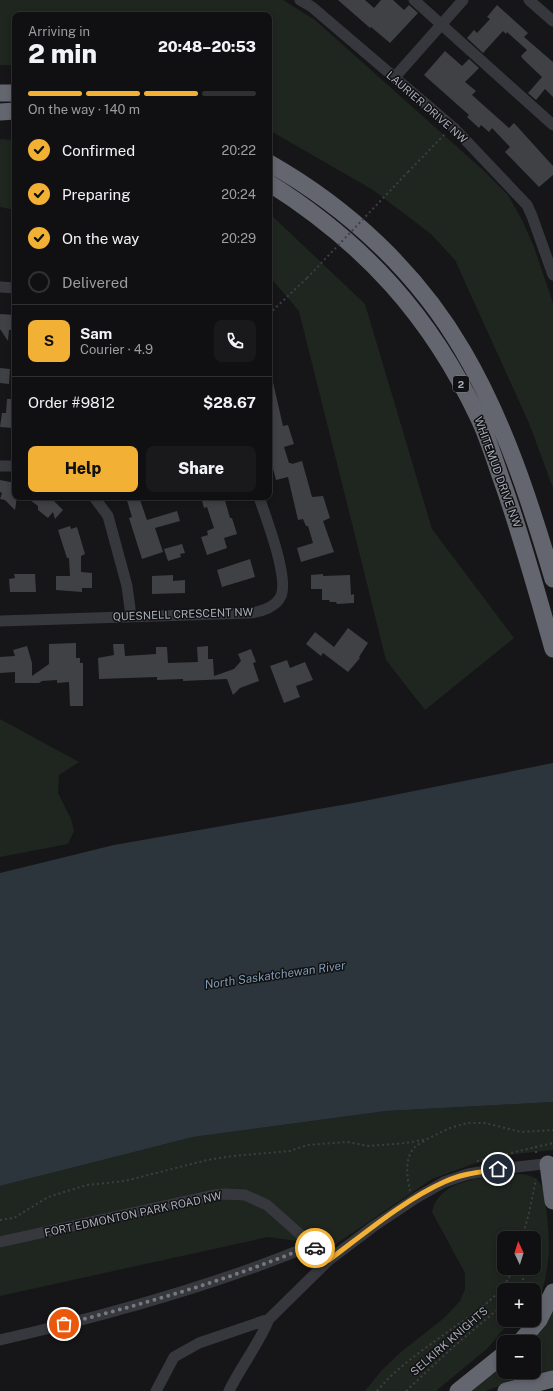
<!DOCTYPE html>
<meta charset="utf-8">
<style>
body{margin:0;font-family:"Public Sans",sans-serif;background:#19191b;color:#f1f3f6;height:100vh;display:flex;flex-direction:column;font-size:15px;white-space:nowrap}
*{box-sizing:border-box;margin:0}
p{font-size:13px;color:#9c9d9f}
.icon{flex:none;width:22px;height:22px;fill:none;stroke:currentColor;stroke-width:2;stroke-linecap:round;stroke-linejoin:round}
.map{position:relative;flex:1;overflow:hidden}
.details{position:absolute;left:12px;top:12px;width:260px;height:488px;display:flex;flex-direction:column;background:#101012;border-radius:8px;box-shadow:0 2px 6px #0003,0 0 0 1px #303032}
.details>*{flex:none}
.needle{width:26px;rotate:356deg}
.fabs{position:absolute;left:497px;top:1231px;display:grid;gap:8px}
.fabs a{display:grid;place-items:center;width:44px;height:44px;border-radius:8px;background:#101012;box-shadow:0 2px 6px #0003,0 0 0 1px #303032;font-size:20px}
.pin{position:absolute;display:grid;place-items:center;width:34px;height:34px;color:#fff;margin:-17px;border:2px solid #fff;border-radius:50%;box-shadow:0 1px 4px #0007}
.courier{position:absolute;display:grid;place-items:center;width:40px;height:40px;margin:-20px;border:3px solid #f2b134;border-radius:50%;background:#fff;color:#222;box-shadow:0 1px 5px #0007}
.overview em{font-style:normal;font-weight:800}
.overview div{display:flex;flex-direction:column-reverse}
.overview{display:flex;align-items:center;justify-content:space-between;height:68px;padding:0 16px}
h1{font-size:26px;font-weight:800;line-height:30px}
.bar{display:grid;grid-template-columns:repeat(4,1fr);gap:6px 4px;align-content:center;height:48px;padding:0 16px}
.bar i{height:5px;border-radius:3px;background:#303032}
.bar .active{background:#f2b134}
.bar p{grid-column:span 4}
.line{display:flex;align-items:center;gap:10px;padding:0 16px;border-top:1px solid #303032}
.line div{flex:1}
.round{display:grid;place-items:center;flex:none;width:42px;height:42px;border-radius:8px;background:#19191b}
ol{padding:0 16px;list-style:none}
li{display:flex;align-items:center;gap:12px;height:44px}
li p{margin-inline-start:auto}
li .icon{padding:4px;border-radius:50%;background:#f2b134;color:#111;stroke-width:4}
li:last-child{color:#9c9d9f}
li i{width:22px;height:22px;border:2px solid #303032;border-radius:50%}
.primary-button{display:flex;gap:8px;margin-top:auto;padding:8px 16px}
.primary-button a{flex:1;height:46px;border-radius:8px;background:#f2b134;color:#111;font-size:16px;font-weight:800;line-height:46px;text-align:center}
.primary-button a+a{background:#19191b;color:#f1f3f6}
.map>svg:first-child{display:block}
</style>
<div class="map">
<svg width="553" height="1391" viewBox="0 0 553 1391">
<rect width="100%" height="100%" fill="#161618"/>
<path fill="#1e261f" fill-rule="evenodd" d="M0,0H283L315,20L483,170L508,195L522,220L534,247L553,303V488L529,423L455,260L431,234L373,190L269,130V15H15V65H0Z
M0,139L15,140V210L0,207Z
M269,213L365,304L432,529L514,638L425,710L386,660L299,311L269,276Z
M0,719L79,762L59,775L58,793L71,819L74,831L68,844L0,857Z
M553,1102V1150L516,1154L473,1164L432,1179L333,1246L268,1237L0,1296V1186L193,1137L386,1111Z
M508,1174C523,1174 537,1173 543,1189C551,1234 553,1270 534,1312V1290H504V1320H511L488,1348L436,1391H365L382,1370L401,1352L444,1318L460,1301L465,1289V1273L432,1212C438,1180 482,1178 508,1174ZM504,1238H534V1268H504Z
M553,1306V1372L525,1377L485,1391H467L504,1362V1372H534V1342H526Z"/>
<path fill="#2c353c" d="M553,763V1102L386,1111L193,1137L0,1186V873L114,845L359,802Z"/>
<path fill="#404145" d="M338,0H365L374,8L381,0H393L404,10L409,5L418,13L390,43L371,27L370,28Z
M497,5L528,33L524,37L553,62V97L545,89L536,100L528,93L542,77L523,59L521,56L527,50L507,32L506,34L503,31L483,53L467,38L474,30L477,33L490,19L487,17Z
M445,51L462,66L469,59L479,68L465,82L476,91L472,95L509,128L514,123L553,166V175L539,187L505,152L510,147L492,128L489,132L481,125L479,128L467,117L469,115L424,75Z
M0,314L15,315V330H9L8,341L0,329Z
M0,368L10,369L9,384L0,383Z
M269,378H272L283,426L288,425L294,444L284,447L289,463H291L292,464L302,461L312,497L323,496L330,518L323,521L334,552L301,562L297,548L313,543L308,526H306L303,519L298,520L288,477L276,480L269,454Z
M7,399H15L13,428L0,427L2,413H6Z
M0,480L15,483V497H17L15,510L5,500L0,499L2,493L0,492Z
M26,497H50L63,510L55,519L53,512L48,518L38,510V506Z
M126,497H139L147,520L177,511L180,521L155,528L163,552L142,559L129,518L132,517Z
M201,497H224L230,518H232L237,534L224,538L227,548L207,555L201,537L208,535L207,531L214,528L207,507L204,508Z
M70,526L71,529L77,527L85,554L81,556V572L92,573V588H82V592L56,590V576H70L69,558H67L58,530Z
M182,544L185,553L180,554L181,557L168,561L164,549Z
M250,559L255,577L222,587L217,570Z
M14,574H35L36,592H10L9,579L15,578Z
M323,574V576L350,575L351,595L354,594V603L337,604L336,602H330L329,600H322V589H311V575Z
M173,575V581L185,580V593L152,594V576Z
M348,628L368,643L359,657L360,658L348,672L323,653L321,656L306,644L315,632L334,647Z
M76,643V658H80V663H83V706H70L69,682L57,683V680L42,681L39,683H15V672L0,673V657L15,656L13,650L27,646L32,663V676L49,664V644Z
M113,644H124L125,656L156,654V647H167L168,663L198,662L197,647L208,646V659H213L214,676L234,669L241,661L238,654L251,649L256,662L253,663L259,681L240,688L233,695L227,679L183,681V679L157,680V677L99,679L98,658L114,655Z
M287,660L290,668L305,662L313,680L296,686L300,697L284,703L270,666Z"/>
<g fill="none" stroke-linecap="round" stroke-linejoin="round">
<path stroke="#3d3f44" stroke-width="2" stroke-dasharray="2 3" stroke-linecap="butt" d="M408,172L445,134
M269,314L307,278
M536,1146V1155
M477,1161L553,1143
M410,1191C407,1178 404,1157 415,1147C418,1144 423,1142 426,1140
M0,1220L14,1218L48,1197L87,1185L125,1181L207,1160L233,1156L290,1151L307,1145L347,1142L369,1146L406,1143L427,1139L450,1128L467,1123H485L521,1132L553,1130
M522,1238L529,1213L536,1179
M521,1290L525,1268
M377,1391C398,1366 427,1347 453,1328C475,1312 504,1295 513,1268
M406,1391L452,1348L504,1304"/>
<path stroke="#37383d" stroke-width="11" d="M300,0L312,7L455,129L527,205L532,216L553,275
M414,0L553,125
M529,0L553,21
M394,78L463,0
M0,287L15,288
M0,466H15
M94,497L108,516L127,586L131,616
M0,621L250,613C261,612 276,607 281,596C289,577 266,518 259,497
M0,1242L214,1195L225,1194L245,1195L267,1205L329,1260
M0,1340C104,1316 214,1286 312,1245
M156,1391L174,1357L199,1343L269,1319
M229,1391C241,1366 259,1344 269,1319L329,1260L374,1226L416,1198L444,1182L468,1174L498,1169L553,1163"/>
<path stroke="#63666e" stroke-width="17" d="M0,93H15
M0,112L15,111
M269,163C348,208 417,272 463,351C504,421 530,501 553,579
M269,183C364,243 431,316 479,419C488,438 494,458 501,478C521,534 537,592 553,649
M548,1164L553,1201
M520,1342L539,1320L553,1292
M458,1391L504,1354
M506,1391L553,1379"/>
<path stroke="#3d3f44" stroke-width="2" stroke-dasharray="2 3" stroke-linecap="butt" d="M307,278L408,172"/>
</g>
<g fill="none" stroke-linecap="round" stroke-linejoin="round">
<path stroke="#757880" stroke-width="4" stroke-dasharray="0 7.2" d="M64,1324C148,1303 232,1279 312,1245L315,1248"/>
<path stroke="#f2b134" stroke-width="5" d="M315,1248L329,1260C364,1234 404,1200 444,1182C461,1174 480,1172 498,1169"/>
</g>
<g text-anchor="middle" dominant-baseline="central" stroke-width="3" stroke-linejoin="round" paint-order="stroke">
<rect fill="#111113" stroke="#7b7e86" stroke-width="1" x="453" y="376" width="16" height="16" rx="3"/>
<g font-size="10" font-weight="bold" fill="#a8adb8">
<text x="461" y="384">2</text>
</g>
<g font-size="11" fill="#a8adb8" stroke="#111113">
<text transform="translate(427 107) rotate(41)">LAURIER DRIVE NW</text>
<text transform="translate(498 472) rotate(70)">WHITEMUD DRIVE NW</text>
<text transform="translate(183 614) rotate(-2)">QUESNELL CRESCENT NW</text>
<text transform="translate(133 1214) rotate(-12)">FORT EDMONTON PARK ROAD NW</text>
<text transform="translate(449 1341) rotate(-41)">SELKIRK KNIGHTS</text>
</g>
<g font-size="12" font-style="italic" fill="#7f9bb3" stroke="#111113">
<text transform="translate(275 975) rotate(-8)">North Saskatchewan River</text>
</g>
</g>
</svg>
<div class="fabs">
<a><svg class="needle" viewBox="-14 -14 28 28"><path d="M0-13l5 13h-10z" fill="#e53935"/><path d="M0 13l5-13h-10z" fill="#9c9d9f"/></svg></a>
<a>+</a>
<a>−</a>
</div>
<div class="pin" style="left:64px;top:1324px;background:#ea580c"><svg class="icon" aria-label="bag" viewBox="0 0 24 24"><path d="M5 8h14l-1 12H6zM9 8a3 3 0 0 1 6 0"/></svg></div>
<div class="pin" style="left:498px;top:1169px;background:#1f2937"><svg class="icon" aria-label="home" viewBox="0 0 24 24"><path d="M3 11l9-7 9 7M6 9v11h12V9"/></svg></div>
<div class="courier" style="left:315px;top:1248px"><svg class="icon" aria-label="car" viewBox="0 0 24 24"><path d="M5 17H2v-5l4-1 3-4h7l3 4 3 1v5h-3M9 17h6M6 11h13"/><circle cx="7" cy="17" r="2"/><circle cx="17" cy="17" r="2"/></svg></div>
<section class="details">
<div class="overview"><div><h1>2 min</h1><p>Arriving in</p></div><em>20:48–20:53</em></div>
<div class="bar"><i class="active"></i><i class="active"></i><i class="active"></i><i></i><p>On the way · 140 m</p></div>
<ol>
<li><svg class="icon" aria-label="check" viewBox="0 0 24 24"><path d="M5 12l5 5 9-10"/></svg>Confirmed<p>20:22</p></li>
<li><svg class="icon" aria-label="check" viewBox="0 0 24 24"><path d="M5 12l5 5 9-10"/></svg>Preparing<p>20:24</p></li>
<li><svg class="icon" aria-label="check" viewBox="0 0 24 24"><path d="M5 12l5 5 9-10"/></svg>On the way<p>20:29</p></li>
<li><i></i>Delivered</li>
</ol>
<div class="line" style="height:72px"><b class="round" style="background:#f2b134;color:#111">S</b><div><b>Sam</b><p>Courier · 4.9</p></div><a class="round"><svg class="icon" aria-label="phone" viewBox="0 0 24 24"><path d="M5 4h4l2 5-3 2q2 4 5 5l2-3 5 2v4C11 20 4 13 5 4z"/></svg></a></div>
<div class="line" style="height:52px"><div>Order #9812</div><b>$28.67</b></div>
<div class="primary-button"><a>Help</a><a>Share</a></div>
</section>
</div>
